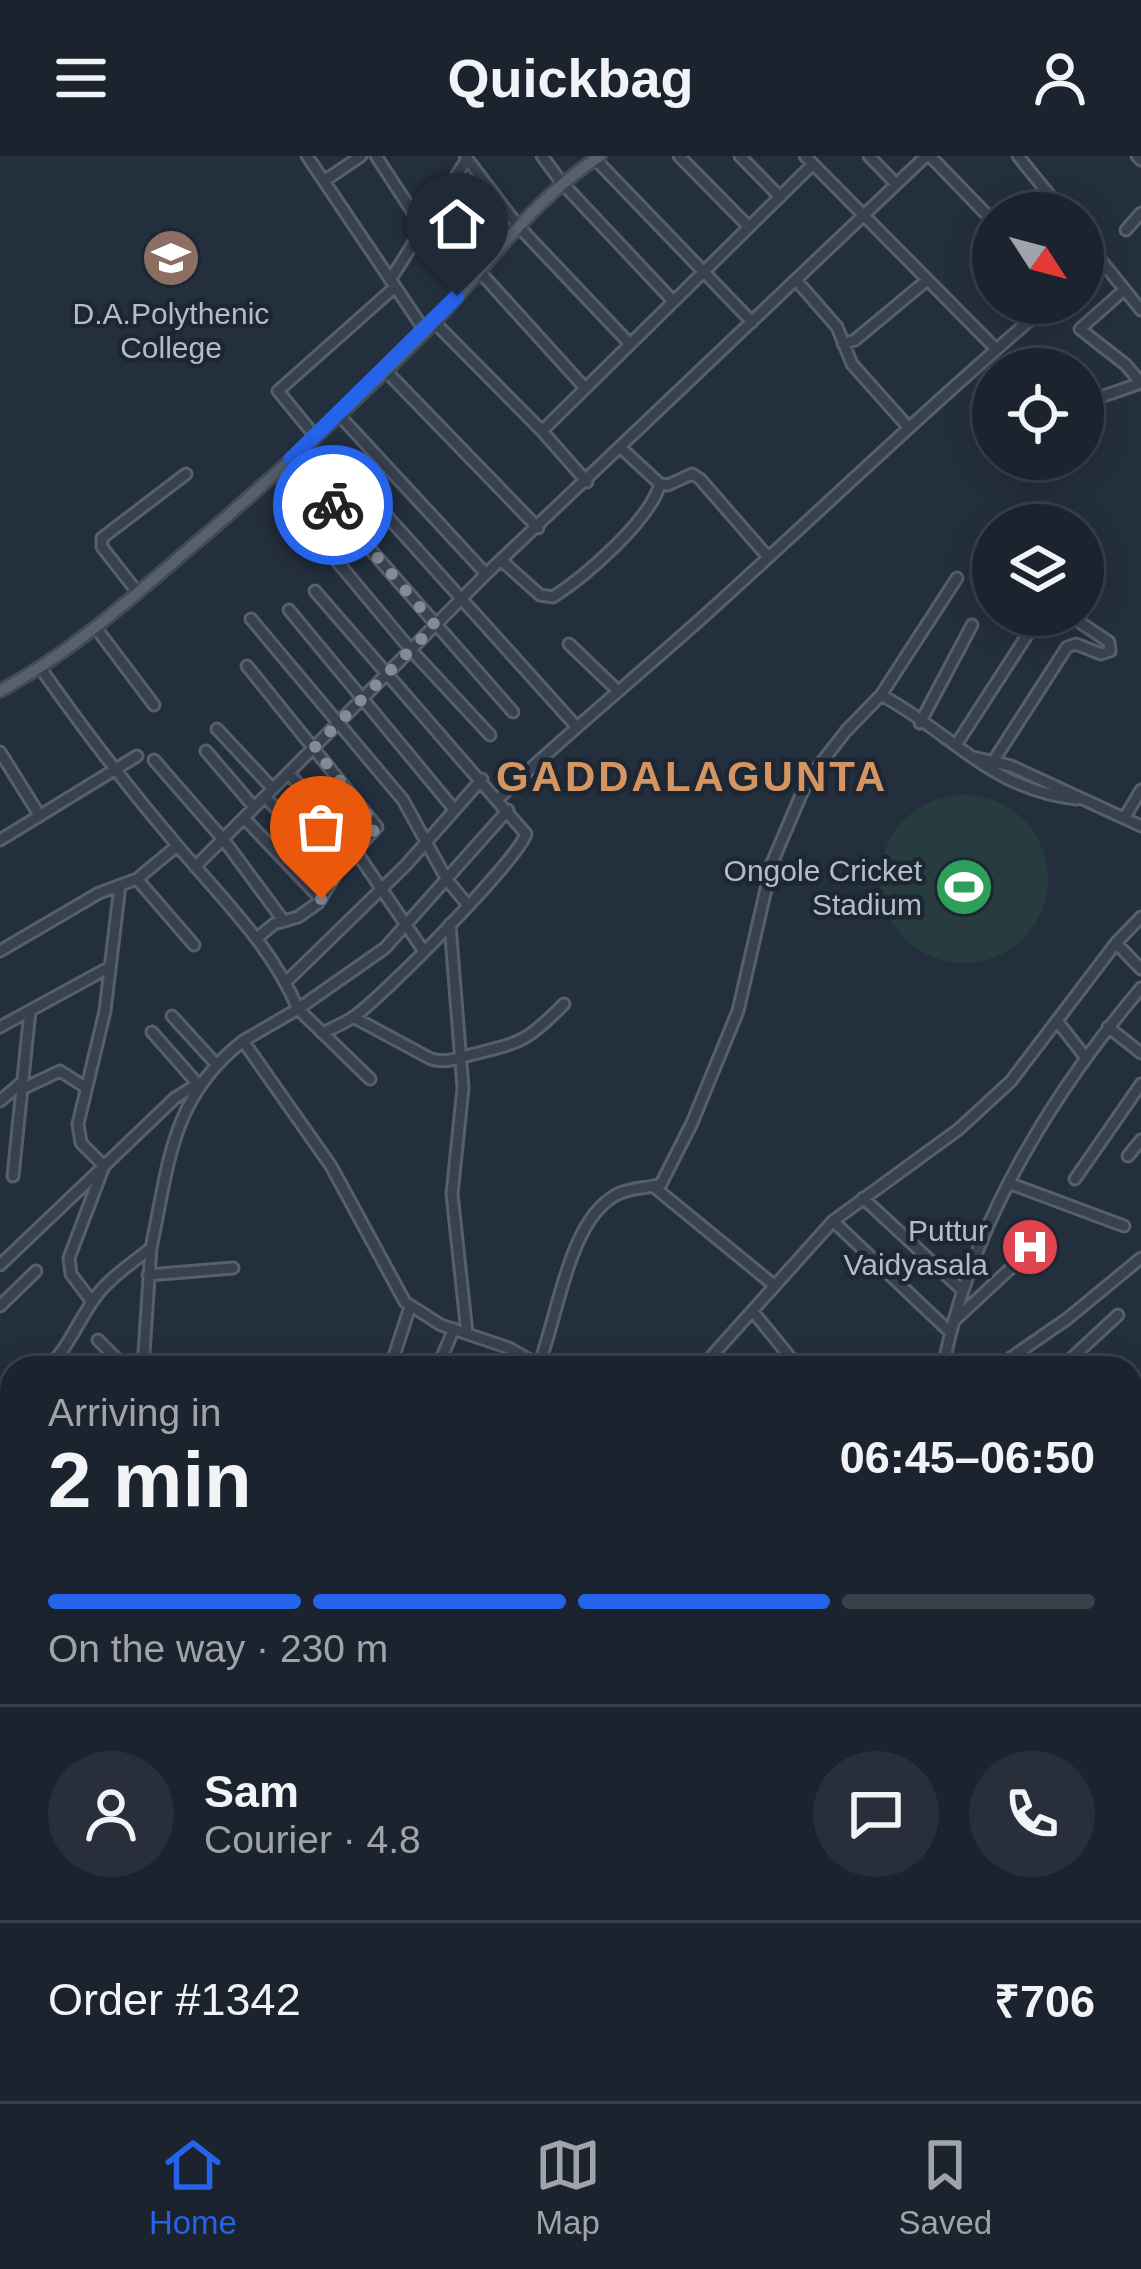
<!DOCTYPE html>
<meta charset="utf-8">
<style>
body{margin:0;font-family:Arial,sans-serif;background:#282f3a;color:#f1f3f6;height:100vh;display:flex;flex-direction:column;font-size:45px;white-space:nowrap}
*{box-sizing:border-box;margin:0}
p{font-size:39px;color:#a0a4aa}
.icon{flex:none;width:66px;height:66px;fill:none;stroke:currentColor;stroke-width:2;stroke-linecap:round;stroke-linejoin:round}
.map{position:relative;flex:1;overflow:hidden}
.side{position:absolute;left:0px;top:1200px;width:1143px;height:747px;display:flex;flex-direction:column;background:#1b232e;border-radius:36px 36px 0 0;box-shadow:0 6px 30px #0003,0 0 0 3px #39404a}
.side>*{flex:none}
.needle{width:78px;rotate:126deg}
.fabs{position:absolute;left:972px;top:36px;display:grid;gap:24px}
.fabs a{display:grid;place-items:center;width:132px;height:132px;border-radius:50%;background:#1b232e;box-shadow:0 6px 30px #0003,0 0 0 3px #39404a;font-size:60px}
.pin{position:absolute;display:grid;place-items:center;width:102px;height:102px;color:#fff;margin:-123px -51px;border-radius:50% 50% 50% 0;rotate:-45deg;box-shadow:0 0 12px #0007}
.pin .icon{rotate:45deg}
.courier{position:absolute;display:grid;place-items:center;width:120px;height:120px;margin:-60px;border:9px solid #2563eb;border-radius:50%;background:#fff;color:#222;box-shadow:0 3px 15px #0007}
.head em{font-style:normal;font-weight:800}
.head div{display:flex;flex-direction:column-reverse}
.head{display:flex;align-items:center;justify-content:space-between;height:204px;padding:0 48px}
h1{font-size:78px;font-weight:800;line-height:90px}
.bar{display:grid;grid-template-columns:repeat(4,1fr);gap:18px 12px;align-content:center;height:144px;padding:0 48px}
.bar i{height:15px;border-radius:9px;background:#39404a}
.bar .on{background:#2563eb}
.bar p{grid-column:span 4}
.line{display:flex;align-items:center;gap:30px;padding:0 48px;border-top:3px solid #39404a}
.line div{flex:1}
.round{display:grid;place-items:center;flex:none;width:126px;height:126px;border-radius:63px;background:#282f3a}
header{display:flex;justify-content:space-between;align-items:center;height:156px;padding:0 48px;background:#1b232e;font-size:54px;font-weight:800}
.dock{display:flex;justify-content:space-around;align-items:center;height:168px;border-top:3px solid #39404a;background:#1b232e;font-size:33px;color:#a0a4aa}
.dock a{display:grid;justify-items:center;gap:6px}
.dock .on{color:#2563eb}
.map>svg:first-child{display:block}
</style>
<header><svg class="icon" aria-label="menu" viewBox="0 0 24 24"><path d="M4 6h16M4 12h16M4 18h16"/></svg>Quickbag<svg class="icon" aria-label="person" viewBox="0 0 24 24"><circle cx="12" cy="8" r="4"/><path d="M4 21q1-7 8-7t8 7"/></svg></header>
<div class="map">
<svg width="1141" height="1945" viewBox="0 0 1141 1945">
<rect width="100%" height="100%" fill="#242f3e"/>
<path fill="#263c3f" d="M880 723a84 84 0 1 1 168 0a84 84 0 1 1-168 0Z"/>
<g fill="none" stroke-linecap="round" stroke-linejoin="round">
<defs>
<path id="minor" d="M307,0L425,175
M376,0L423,72
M465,0L519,71L629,187
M542,0L562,27L673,145
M679,0L749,71
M740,0L780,41
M805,0L996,193
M869,0L896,28
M930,0L993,65
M1018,0L1064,57
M1137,0L1141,4
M595,3L752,166
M324,25L361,0
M1126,74L1141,57
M1083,82L1141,154
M479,115L585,232
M1083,119L1101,104
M390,124L467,3
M796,124L837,171L852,208L909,272
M1124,134L1080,173L1126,209L1141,227
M434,166L542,275L587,326
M843,188L855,184L926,125
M385,214L538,372
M1083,247L1141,227
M339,259L486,418
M542,275L813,8
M315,280L278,235L395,131
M621,292L660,328L668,329L692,318L700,323L768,401
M291,303L513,556
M386,359L575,569
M330,397L411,494L490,579
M502,405L540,439L553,441C586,420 650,364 660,328
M1083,407L1096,401
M315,435L526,678C515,707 384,839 355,860C345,867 333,872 322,877
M138,437L102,391V382L186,318
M289,454L453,652
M251,463L403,644L447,724L467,748
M96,472L154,549
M569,488L617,534
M247,510L377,671L339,713L318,747L298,761L274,768L257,782
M41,513C82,571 125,628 171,682C216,737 270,786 298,853L243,885
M881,539C954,578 987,632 1076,643
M920,567L972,469
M217,573L273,633
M956,589L1035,467
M206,595L254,651
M0,596L40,660
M973,601L1011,610L1141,670
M154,604L223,683L283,764
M994,604L1067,491L1076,488L1101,498L1110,495L1109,486L1069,459
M288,617L357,690
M265,641L320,699
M498,643C571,573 650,510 724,442C833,343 938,242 1050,147
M1125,661L1141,634
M244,662L321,743
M0,684L137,600
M355,694L423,794
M195,711L486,418L926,0
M137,723L194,789
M450,768L463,932L452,1038L467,1177
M1116,787L1141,813
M0,795L99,737L137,723L177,690
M286,826L406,709L482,623
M172,860L215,907
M353,861L431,903C445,907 456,903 470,899C522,886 525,887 564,848
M1057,865L1086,902
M0,871L108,812
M1108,871L1141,897
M152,876L196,926
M370,923L298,853L385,792L508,654
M20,934L60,915L85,931
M0,945L21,927
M1128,1000L1141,984
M13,1020L30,855
M1075,1023L1141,928
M1011,1028L1124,1070
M654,1031L775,1130
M863,1042L962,1134
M833,1065L950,1176
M0,1109L104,1010L81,987L78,968L105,855L120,729
M148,1119L233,1112
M92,1146L71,1118L69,1102L104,1010L175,942L201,926
M0,1150L36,1115
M754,1157L799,1212
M955,1164L1013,1110
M98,1184L126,1212
M197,1207V1212
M539,1208C558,1161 568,1065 616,1039C630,1031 646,1033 661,1028L692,967L738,855L772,707L807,625L846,575L881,539L957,422
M48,1212C68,1191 76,1170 92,1146C106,1124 131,1108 151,1092C169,1009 170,942 243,885L331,1010L405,1146L441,1169L509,1192L544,1212
M143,1212L151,1092
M390,1212L410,1151
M437,1212L454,1173
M701,1212L833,1065L959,973L1011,925L1116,787L1141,761
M943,1212C969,1072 1050,940 1141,832
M996,1212L1067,1163L1141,1102
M1061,1212L1118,1159
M0,1262L12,1250
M1131,1280L1141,1266
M0,1351L12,1362
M0,1444L12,1427
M1131,1524L1141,1512
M0,1701L12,1689
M0,1723L12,1736
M1131,1762L1141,1759
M0,1837L12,1828
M1131,1850L1141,1866
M0,1903L12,1919
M0,1933L12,1922
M26,1935L34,1945
M904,1935L918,1945
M78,1945L87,1935
M439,1945L461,1935
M474,1945L494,1935
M693,1945L701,1935
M987,1945L996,1935
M1062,1945L1073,1935"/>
<path id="major" d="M0,535C68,498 125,448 183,398C267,327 349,253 426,175C483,116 530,45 600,0
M0,1489L12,1499
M0,1505L12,1515
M491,1935L503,1945
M510,1935L521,1945"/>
</defs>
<use href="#minor" stroke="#565f6c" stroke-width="15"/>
<use href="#major" stroke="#414a57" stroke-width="16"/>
<use href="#minor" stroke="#38414e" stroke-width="9"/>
<use href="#major" stroke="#56606e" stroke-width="10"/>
</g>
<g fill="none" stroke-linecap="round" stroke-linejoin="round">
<path stroke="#828b98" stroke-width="12" stroke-dasharray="0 21.6" d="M321,743L339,713L377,671L314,592L435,469L333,349"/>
<path stroke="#2563eb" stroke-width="15" d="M333,349L291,303L457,140"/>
</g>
<defs>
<symbol id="university-disc" viewBox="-11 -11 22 22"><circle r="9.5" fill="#8d6e63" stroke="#1d2633"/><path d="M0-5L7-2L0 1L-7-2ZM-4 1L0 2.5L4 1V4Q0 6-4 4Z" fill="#fff"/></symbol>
<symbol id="stadium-disc" viewBox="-11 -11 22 22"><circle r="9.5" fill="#2e9e5b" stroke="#1d2633"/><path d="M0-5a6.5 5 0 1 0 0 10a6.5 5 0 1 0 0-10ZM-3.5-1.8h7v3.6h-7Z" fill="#fff"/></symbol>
<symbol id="hospital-disc" viewBox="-11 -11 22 22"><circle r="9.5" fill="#e0444e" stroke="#1d2633"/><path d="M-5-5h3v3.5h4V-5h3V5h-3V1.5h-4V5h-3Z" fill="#fff"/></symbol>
</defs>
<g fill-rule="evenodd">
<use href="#university-disc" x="138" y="69" width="66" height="66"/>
<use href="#stadium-disc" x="931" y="698" width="66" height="66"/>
<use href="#hospital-disc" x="997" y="1058" width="66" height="66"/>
</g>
<g text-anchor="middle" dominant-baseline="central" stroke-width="9" stroke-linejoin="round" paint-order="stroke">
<g font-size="30" fill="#b4bcc9" stroke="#1d2633" text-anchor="end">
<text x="171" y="157" text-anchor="middle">D.A.Polythenic<tspan x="171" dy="34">College</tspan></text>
<text x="922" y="714">Ongole Cricket<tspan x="922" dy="34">Stadium</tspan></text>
<text x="988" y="1074">Puttur<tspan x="988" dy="34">Vaidyasala</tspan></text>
</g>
<g font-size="42" font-weight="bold" letter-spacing="3" fill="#d59563" stroke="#1d2633">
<text x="692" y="620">GADDALAGUNTA</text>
</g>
</g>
</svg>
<div class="fabs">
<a><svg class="needle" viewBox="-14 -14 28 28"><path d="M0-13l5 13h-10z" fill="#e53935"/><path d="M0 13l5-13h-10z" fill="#a0a4aa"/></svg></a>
<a><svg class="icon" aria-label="locate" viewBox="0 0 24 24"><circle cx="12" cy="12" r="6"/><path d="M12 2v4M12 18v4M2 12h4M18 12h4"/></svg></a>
<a><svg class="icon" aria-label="layers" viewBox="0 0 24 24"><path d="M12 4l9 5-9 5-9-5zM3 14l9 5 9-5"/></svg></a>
</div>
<div class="pin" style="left:321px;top:743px;background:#ea580c"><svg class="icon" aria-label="bag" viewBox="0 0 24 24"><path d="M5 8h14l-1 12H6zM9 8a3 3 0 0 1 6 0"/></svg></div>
<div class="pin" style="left:457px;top:140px;background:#1f2937"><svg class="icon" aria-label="home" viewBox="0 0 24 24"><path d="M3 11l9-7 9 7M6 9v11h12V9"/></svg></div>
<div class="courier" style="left:333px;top:349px"><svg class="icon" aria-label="bike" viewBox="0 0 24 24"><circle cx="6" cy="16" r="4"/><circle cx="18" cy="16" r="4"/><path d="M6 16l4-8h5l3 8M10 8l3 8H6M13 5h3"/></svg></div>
<section class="side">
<div class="head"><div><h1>2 min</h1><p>Arriving in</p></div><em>06:45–06:50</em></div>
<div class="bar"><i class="on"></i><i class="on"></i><i class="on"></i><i></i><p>On the way · 230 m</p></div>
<div class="line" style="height:216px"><a class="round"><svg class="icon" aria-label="person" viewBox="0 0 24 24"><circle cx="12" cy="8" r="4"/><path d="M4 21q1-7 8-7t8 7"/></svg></a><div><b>Sam</b><p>Courier · 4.8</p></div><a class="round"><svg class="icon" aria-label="chat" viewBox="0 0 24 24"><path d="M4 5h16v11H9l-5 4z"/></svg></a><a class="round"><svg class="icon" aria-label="phone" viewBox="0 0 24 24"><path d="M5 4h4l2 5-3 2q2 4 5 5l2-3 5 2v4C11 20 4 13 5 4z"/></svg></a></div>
<div class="line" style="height:156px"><div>Order #1342</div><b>₹706</b></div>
</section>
</div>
<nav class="dock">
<a class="on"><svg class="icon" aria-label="home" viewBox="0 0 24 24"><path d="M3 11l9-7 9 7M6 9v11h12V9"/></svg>Home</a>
<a><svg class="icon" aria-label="map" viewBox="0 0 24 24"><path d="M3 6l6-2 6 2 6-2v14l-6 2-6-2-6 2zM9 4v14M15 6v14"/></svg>Map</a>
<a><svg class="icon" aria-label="saved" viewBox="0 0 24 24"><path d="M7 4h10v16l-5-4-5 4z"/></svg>Saved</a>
</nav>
